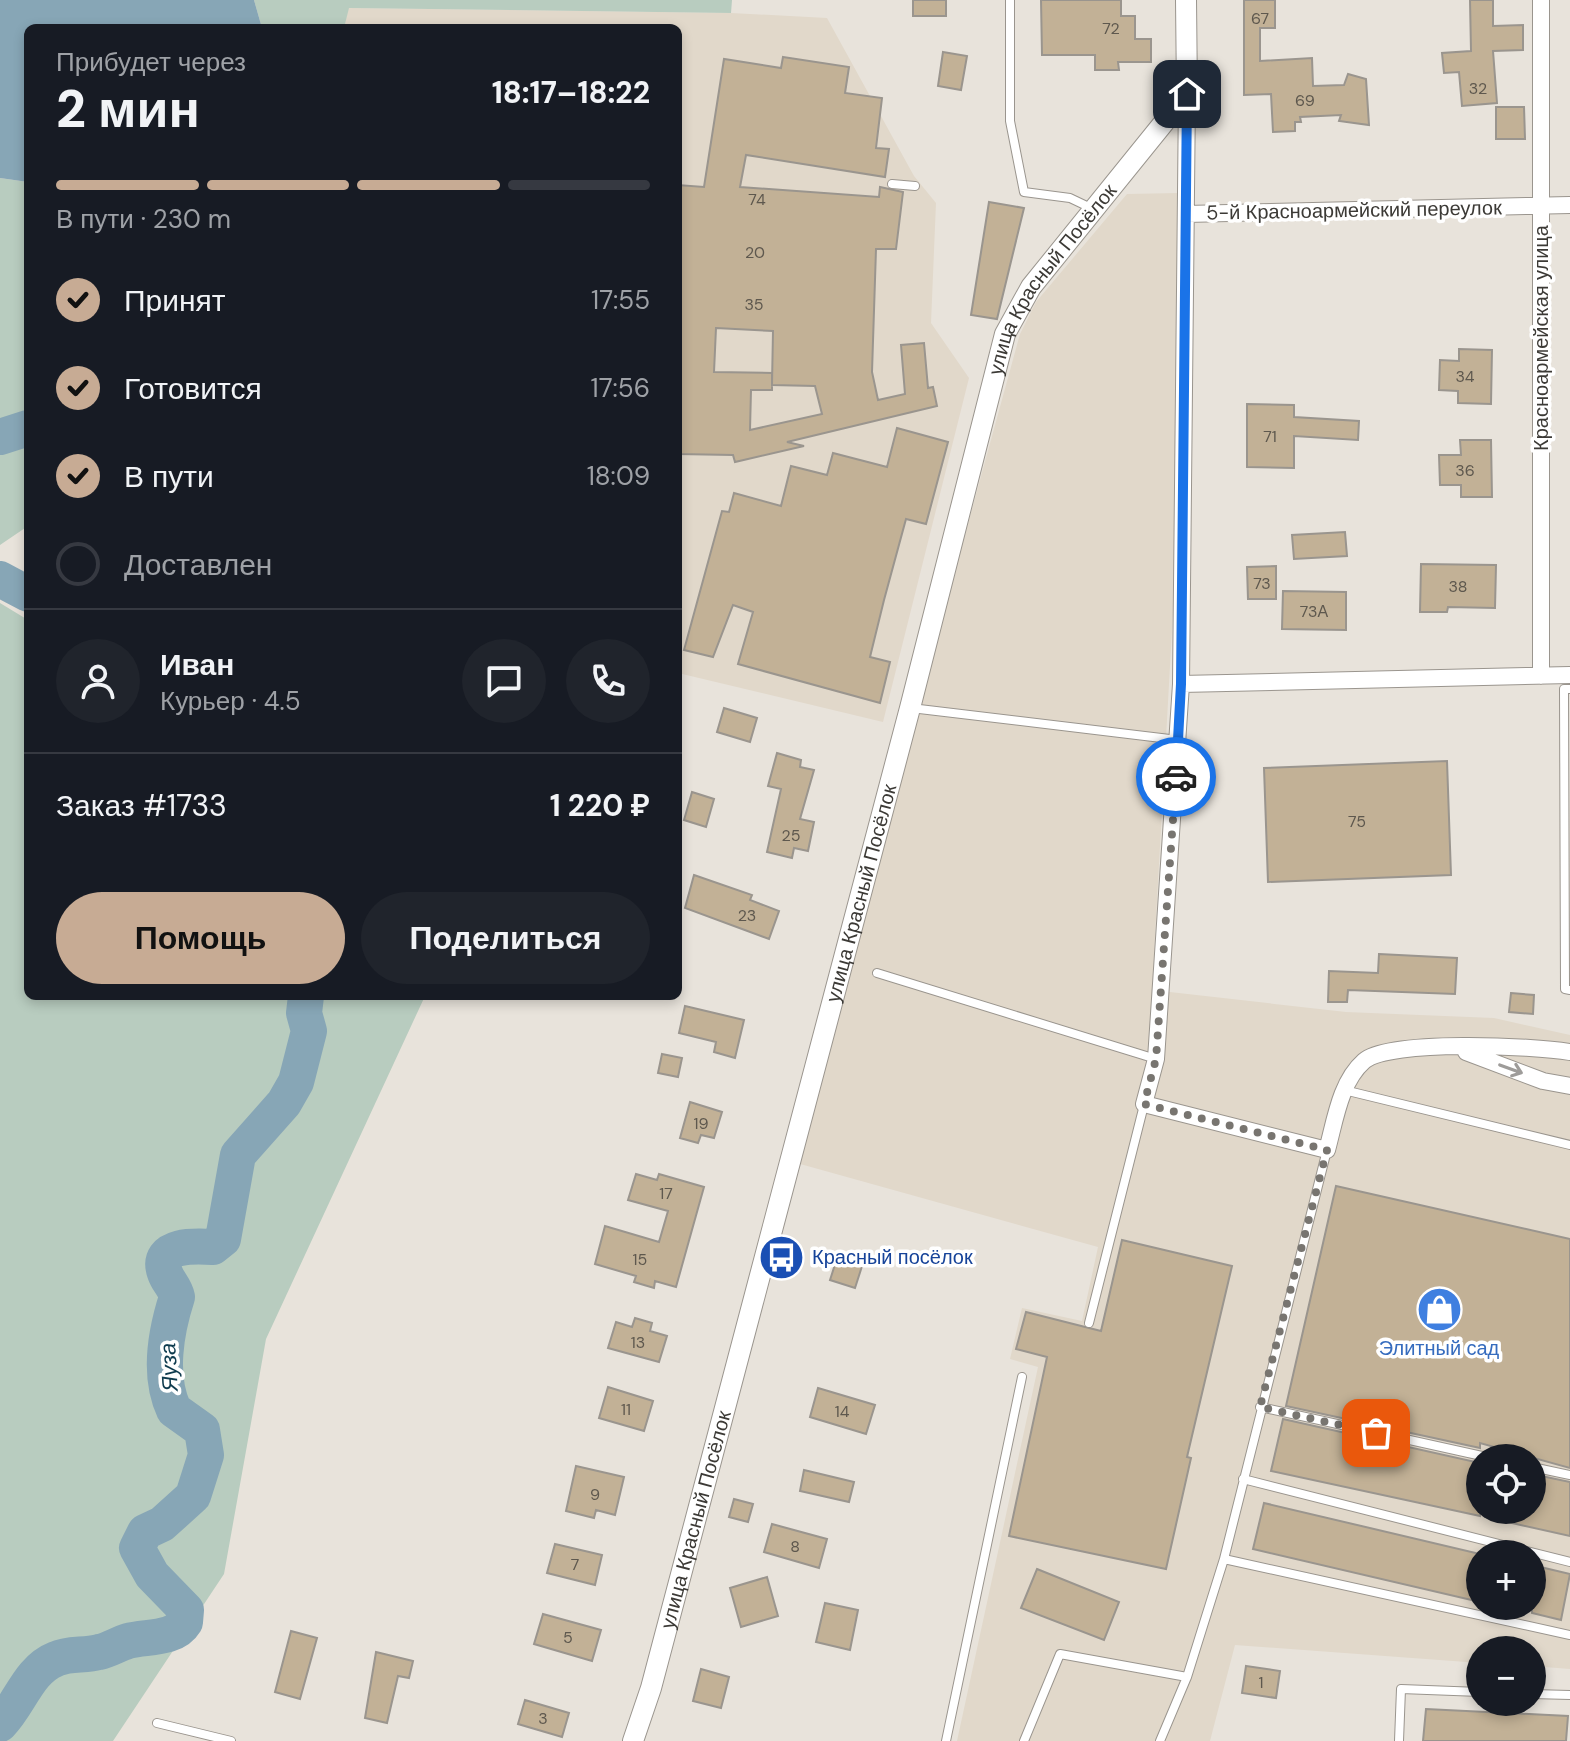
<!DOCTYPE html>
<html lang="ru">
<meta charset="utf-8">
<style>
body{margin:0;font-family:"DM Sans",sans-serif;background:#20242c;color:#f1f3f6;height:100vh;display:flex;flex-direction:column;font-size:30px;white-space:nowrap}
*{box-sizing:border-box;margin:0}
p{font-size:26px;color:#9ea1a6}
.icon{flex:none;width:44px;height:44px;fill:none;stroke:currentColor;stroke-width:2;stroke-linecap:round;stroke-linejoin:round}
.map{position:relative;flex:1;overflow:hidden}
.sheet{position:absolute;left:24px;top:24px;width:658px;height:976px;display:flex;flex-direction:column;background:#171b24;border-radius:12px;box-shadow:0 4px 12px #0003}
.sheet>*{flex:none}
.tools{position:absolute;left:1466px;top:1444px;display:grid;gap:16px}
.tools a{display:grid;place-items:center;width:80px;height:80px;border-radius:50%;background:#171b24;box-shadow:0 4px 12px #0003;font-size:40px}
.pin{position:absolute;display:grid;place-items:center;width:68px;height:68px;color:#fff;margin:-34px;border-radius:16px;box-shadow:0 4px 12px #0006}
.courier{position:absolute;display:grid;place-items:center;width:80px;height:80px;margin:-40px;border:6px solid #1a73e8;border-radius:50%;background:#fff;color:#222;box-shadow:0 2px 10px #0007}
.summary em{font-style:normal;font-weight:800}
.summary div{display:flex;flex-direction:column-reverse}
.summary{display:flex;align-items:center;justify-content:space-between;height:136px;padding:0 32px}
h1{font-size:52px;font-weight:800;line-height:60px}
.bar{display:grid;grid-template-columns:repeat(4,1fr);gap:12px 8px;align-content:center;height:96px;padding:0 32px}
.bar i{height:10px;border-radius:6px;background:#363941}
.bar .on{background:#c7ab94}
.bar p{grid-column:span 4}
.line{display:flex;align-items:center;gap:20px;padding:0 32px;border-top:2px solid #363941}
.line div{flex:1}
.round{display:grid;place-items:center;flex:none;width:84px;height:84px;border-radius:42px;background:#20242c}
ol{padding:0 32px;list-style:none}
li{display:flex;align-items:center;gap:24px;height:88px}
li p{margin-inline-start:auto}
li .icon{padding:8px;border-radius:50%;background:#c7ab94;color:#111;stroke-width:4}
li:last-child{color:#9ea1a6}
li i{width:44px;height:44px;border:4px solid #363941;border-radius:50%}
.button{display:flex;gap:16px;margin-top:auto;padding:16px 32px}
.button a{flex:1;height:92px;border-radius:48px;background:#c7ab94;color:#111;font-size:32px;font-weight:800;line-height:92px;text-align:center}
.button a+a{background:#20242c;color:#f1f3f6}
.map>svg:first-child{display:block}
</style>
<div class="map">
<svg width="1570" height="1741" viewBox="0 0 1570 1741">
<rect width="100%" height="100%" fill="#e8e3db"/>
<path fill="#e1d8ca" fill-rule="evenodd" d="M348,8L731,13L827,18L914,176L936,203L931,323L969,378L883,722L678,673V28H344Z
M1178,193L1173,612L1152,990L1346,1012L1494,1018L1570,1035V1669L1532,1666V1650H1480V1663L1235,1645L1210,1741H957L1038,1367L1010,1359L1022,1308L1082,1321L1098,1247L793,1162L1020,334L1036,302L1127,194ZM1480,1458H1532V1510H1480ZM1480,1554H1532V1606H1480Z"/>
<path fill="#b8ccbf" d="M254,0H732L731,13L349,8L344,28H262Z
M0,178L28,182V414L0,424Z
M28,443V526L0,545V450Z
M0,603L28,620V996H425L266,1339L224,1574L113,1741H0Z"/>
<path fill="#87a6b6" d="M0,0H254L262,28H28V182L0,178Z"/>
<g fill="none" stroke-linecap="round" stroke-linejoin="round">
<path stroke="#87a6b6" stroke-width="36" d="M0,437L28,428
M0,579L28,594
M0,1724C20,1704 28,1670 56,1659C69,1653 85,1656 99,1652C109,1650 118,1644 128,1641C146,1636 174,1640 185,1622L186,1610L152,1575L137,1548L145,1532L162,1524L193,1496L206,1455L202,1430L174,1410C158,1376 166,1331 177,1297C175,1287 168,1282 165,1273C154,1243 198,1246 213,1247L223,1239L238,1155L284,1103L296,1082L309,1031L304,1013L306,996"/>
</g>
<path fill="#c2b196" stroke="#9a958e" stroke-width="2" fill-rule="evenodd" d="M913,0H946V16H913Z
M1041,0H1121V16H1135V39H1151V62H1118L1119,70H1095V55H1042Z
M1244,0H1275V28H1260V61L1312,58L1313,86L1344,85L1348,74L1366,79L1369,125L1339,121L1341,115L1300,117L1301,122H1295V131L1273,132L1271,94L1244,95Z
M1470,0H1493V26L1523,25V50L1493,51L1497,103L1462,106L1459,72L1444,73L1442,53L1471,51Z
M943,52L967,56L961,90L938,86Z
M783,57L849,67L845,93L882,98L876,148L889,149L885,177L746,155L740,187L879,197L880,187L903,192L896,249H876L872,372L878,400L905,394L901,345L924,343L928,388L933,387L937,406L787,442L804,446L735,462L733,455L678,454V185L704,187L724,59L781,68ZM716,328L773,331L772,385L815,386L822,414L750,430L751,390H772V373L714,372Z
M1496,107H1524L1525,139H1496Z
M989,202L1024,208L997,319L971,315Z
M1459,349L1492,350L1491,404L1458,403V391L1439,390L1440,360L1459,361Z
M1247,404L1294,405V417L1359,421L1358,440L1294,436V468L1247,467Z
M897,428L948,442L926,524L906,519L884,600L870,657L890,662L880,703L738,664L753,612L733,605L713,657L684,650L722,511L729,512L734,493L781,506L791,466L827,475L833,453L887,467Z
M1460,440H1491L1492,497H1461V485H1440L1439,455H1461Z
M1345,532L1347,556L1294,559L1292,535Z
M1421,564L1496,565L1495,608L1448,607L1447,612H1420Z
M1276,566V599H1248L1247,567Z
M1283,591L1346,592V630L1282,629Z
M724,708L757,718L750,742L717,732Z
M777,753L801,760L800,767L814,770L800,819L814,822L808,851L794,848L792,858L767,852L781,789L768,786Z
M1447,761L1451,875L1268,882L1264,768Z
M692,792L714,799L706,827L684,820Z
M694,875L752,895L750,900L779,911L769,939L685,908Z
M1379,954L1457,958L1455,994L1348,990L1347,1002H1328L1329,971L1378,973Z
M1511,993L1534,995L1533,1014L1509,1012Z
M685,1006L744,1020L735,1058L714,1052L716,1042L679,1033Z
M662,1054L682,1058L678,1077L658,1073Z
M690,1102L722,1112L714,1138L701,1135L698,1143L680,1138Z
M636,1174L657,1180L659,1174L704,1187L676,1287L655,1281L654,1288L634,1282L636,1276L595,1264L605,1226L659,1242L668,1211L628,1200Z
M1336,1186L1570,1239V1468L1480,1443V1448L1286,1406Z
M1122,1240L1232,1266L1187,1457L1191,1458L1166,1569L1009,1536L1047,1357L1016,1349L1026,1312L1101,1331Z
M839,1252L864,1260L855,1288L830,1280Z
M635,1318L652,1323L650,1331L667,1336L659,1362L608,1348L616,1322L632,1327Z
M608,1387L653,1401L644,1431L599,1418Z
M818,1388L875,1405L866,1434L810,1417Z
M1283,1419L1480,1463V1516L1271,1471Z
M576,1466L624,1477L615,1515L596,1510L594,1518L566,1511Z
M804,1470L854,1482L849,1502L800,1491Z
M1532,1474L1570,1482V1536L1485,1517V1510H1532Z
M734,1499L753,1504L748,1522L729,1517Z
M1264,1503L1480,1554V1602L1253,1549Z
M772,1524L827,1539L819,1568L764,1552Z
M555,1544L602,1555L595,1585L547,1573Z
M1532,1565L1570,1574L1561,1620L1532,1613Z
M1037,1569L1119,1602L1104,1640L1021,1608Z
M767,1577L778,1616L741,1627L730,1588Z
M825,1603L858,1610L850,1650L816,1642Z
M543,1614L601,1630L592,1661L534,1644Z
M291,1631L317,1638L300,1699L275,1692Z
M376,1652L413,1661L409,1678L398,1676L387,1723L365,1718Z
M1246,1666L1280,1671L1276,1698L1242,1693Z
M701,1669L729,1677L721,1708L693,1701Z
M525,1700L569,1713L562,1737L518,1724Z
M1426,1709L1568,1716L1566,1741H1423Z"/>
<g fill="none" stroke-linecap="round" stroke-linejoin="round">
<defs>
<path id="service" d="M1010,0V121L1024,192L1070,198L1091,208
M892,184L915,186
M1570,689H1564L1565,989L1570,990
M911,708L1178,740
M877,973L1156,1059
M1344,1090L1570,1145
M1089,1323L1144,1105
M1260,1407L1491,1458
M1532,1467L1570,1475
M1243,1479L1570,1562
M1224,1559L1570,1635
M1532,1694L1570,1695
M157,1723L231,1741
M946,1741L1022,1377
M1024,1741L1060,1654L1187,1677
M1160,1741L1187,1677L1224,1559L1327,1150
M1399,1741L1401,1689L1480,1692"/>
<path id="minor" d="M1187,94L1181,684L1156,1059L1144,1104L1327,1150C1335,1121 1340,1082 1364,1061C1389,1039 1535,1046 1570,1052
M1186,214L1570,205
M1541,676V0
M1181,684L1570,675
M1466,1052L1543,1081L1570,1086"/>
<g id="tertiary">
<path id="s1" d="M633,1741L651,1688L910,708L1005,334L1031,287L1187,94L1186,0"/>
</g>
</defs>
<use href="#service" stroke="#9a958e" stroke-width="10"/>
<use href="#minor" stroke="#9a958e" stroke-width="18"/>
<use href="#tertiary" stroke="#9a958e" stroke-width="22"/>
<use href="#service" stroke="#fff" stroke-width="8"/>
<use href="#minor" stroke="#fff" stroke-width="16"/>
<use href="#tertiary" stroke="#fff" stroke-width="20"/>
</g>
<defs><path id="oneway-shaft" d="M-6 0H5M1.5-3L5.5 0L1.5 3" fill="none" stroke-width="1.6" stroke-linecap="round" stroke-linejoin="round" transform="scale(2)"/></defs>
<use stroke="#9e9c9a" href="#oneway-shaft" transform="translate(1511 1069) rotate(20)"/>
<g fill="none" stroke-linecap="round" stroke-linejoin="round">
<path stroke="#787570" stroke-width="8" stroke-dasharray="0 14.4" d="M1176,777L1156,1059L1144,1104L1327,1150L1260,1407L1376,1433"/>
<path stroke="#1a73e8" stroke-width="10" d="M1176,777L1181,684L1187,94"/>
</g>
<defs>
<symbol id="bus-disc" viewBox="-11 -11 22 22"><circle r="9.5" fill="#1a4fb4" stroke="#fff"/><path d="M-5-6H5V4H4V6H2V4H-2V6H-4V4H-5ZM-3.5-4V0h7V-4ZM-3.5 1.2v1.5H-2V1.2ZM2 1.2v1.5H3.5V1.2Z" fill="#fff"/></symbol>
<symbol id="shop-disc" viewBox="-11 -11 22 22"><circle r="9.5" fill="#3f7fe0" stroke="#fff"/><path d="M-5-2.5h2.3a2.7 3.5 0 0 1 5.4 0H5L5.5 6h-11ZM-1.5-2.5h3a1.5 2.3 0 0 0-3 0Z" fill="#fff"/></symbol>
</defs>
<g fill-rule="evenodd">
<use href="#bus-disc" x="756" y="1232" width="51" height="51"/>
<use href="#shop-disc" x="1414" y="1284" width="51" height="51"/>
</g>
<g text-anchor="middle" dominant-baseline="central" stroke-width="7" stroke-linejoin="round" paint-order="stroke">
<g font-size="16" fill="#5e584e">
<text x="1260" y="18">67</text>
<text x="1111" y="28">72</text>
<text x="1478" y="88">32</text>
<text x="1305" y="100">69</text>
<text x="757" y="199">74</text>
<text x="755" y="252">20</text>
<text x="754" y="304">35</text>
<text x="1465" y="376">34</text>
<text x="1270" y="436">71</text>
<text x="1465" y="470">36</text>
<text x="1262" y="583">73</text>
<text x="1458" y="586">38</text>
<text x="1314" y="611">73А</text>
<text x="1357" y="821">75</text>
<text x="791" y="835">25</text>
<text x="747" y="915">23</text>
<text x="701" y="1123">19</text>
<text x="666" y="1193">17</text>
<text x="640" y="1259">15</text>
<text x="638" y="1342">13</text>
<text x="626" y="1409">11</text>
<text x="842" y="1411">14</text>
<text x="595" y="1494">9</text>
<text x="795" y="1546">8</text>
<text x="575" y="1564">7</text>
<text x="568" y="1637">5</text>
<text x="1261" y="1682">1</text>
<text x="543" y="1718">3</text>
</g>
<g font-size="20" fill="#3c3a36" stroke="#fff">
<text transform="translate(1354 210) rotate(-1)">5-й Красноармейский переулок</text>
<text stroke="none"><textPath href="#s1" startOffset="1526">улица Красный Посёлок</textPath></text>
<text transform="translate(1541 338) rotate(-90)">Красноармейская улица</text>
<text stroke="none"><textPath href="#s1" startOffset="878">улица Красный Посёлок</textPath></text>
<text stroke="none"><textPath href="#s1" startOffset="230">улица Красный Посёлок</textPath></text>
</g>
<g font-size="20" fill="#164399" stroke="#fff" text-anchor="start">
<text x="812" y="1257">Красный посёлок</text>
</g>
<g font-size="20" fill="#366cbe" stroke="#fff">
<text x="1439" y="1348">Элитный сад</text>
</g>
<g font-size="22" font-style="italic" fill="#0e3b4e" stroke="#fff">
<text transform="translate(169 1367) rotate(-93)">Яуза</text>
</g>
</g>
</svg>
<div class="tools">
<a><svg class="icon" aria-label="locate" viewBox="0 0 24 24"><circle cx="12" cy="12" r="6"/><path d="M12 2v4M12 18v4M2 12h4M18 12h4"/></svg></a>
<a>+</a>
<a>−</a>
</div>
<div class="pin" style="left:1376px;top:1433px;background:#ea580c"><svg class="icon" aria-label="bag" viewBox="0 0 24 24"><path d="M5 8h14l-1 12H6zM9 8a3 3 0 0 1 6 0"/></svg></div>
<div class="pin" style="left:1187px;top:94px;background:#1f2937"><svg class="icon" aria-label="home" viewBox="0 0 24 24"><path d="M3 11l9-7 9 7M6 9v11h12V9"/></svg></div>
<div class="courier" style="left:1176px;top:777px"><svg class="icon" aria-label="car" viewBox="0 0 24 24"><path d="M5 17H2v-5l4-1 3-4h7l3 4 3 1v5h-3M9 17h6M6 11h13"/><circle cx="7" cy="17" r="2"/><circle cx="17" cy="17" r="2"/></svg></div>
<section class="sheet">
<div class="summary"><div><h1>2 мин</h1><p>Прибудет через</p></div><em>18:17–18:22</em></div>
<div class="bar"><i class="on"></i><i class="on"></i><i class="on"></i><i></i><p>В пути · 230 m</p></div>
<ol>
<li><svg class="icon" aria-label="check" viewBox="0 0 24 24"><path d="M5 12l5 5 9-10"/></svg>Принят<p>17:55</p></li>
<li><svg class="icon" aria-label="check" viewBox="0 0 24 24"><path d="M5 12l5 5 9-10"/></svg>Готовится<p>17:56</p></li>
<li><svg class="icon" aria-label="check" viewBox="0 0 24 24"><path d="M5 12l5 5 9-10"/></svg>В пути<p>18:09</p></li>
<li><i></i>Доставлен</li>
</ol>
<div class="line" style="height:144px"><a class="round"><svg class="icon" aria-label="person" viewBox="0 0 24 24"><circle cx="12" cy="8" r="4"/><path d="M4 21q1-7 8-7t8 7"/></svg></a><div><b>Иван</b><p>Курьер · 4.5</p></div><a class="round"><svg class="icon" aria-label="chat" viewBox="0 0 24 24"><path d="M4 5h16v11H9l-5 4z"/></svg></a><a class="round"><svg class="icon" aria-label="phone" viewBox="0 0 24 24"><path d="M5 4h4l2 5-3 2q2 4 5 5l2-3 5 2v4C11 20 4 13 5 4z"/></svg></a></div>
<div class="line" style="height:104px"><div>Заказ #1733</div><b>1 220 ₽</b></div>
<div class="button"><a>Помощь</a><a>Поделиться</a></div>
</section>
</div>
